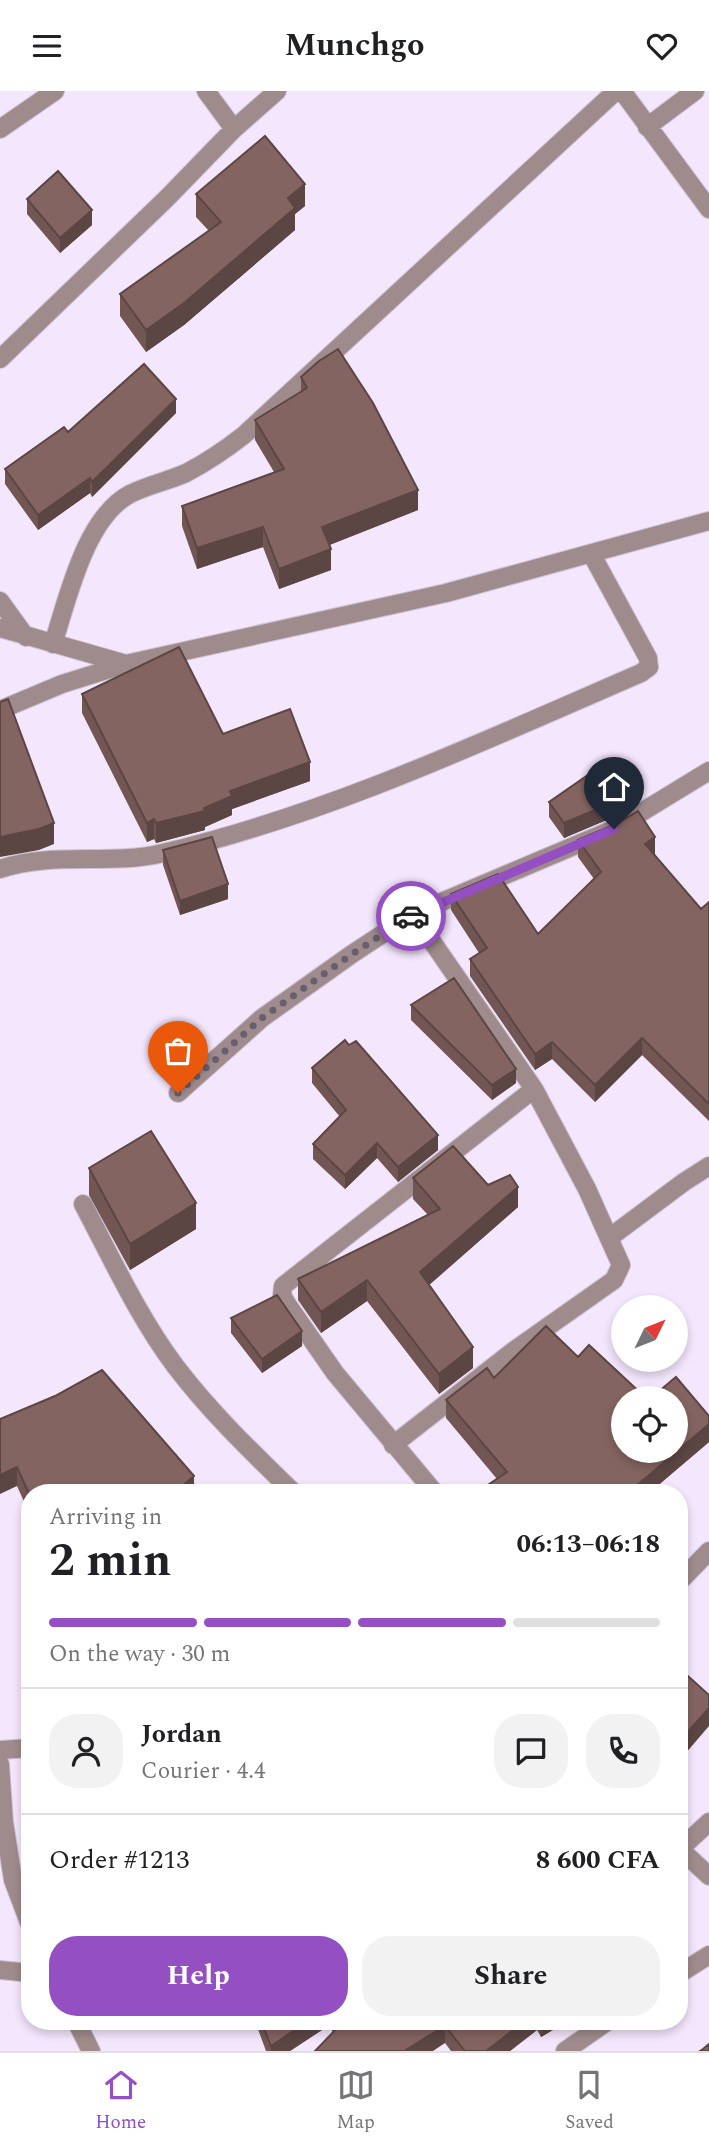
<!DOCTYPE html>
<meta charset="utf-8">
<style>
body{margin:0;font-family:Spectral,serif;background:#f2f2f2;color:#202124;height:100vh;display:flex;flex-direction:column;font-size:26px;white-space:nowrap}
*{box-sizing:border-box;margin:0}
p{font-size:23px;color:#757577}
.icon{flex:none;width:38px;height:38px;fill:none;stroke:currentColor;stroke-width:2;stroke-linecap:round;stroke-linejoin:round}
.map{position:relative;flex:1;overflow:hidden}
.panel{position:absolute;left:21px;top:1393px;width:667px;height:546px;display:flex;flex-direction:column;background:#fff;border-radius:28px;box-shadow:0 4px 10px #0003}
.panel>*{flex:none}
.needle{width:46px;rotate:47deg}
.buttons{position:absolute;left:611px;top:1204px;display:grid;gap:14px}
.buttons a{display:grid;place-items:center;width:77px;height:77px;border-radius:50%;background:#fff;box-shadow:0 4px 10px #0003;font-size:35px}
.pin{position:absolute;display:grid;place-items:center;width:60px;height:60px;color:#fff;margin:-72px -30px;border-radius:50% 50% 50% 0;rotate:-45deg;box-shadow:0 0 7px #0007}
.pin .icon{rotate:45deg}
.courier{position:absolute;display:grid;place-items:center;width:70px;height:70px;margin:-35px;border:5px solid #944fc3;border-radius:50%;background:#fff;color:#222;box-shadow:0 2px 9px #0007}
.head em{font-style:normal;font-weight:700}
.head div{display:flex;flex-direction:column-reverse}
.head{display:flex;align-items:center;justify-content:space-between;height:119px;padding:0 28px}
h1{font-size:46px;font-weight:700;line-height:52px}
.bar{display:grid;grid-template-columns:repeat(4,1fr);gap:10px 7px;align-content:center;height:84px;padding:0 28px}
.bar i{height:9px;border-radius:5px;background:#e0e0e0}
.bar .active{background:#944fc3}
.bar p{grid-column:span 4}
.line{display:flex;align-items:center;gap:18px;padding:0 28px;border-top:2px solid #e0e0e0}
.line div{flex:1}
.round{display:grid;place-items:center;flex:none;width:74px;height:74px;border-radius:28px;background:#f2f2f2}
.primary-button{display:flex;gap:14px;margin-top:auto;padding:14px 28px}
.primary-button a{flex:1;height:80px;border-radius:28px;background:#944fc3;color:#fff;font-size:28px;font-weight:700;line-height:80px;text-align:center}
.primary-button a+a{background:#f2f2f2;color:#202124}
header{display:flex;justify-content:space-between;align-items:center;height:91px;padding:0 28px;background:#fff;font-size:32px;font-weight:700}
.dock{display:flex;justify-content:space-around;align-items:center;height:98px;border-top:2px solid #e0e0e0;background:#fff;font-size:19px;color:#757577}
.dock a{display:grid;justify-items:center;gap:4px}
.dock .active{color:#944fc3}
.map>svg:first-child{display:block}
</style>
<header><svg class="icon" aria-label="menu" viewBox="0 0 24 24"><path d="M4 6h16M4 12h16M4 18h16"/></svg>Munchgo<svg class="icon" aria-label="heart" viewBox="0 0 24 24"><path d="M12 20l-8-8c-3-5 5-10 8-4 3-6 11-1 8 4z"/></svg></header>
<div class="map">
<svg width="709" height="1960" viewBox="0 0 709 1960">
<rect width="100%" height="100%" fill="#f4e6fc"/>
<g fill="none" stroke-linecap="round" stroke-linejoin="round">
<defs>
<path id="street" d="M206,0L234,38
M622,0L709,118
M647,36L695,0
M0,38L55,0
M0,268L167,107L234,38L277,0
M0,510L26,546
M0,537L126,573
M53,553C68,507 85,427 130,403C148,394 168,390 186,382C207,371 225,359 244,344L616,0
M0,619L62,593L126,573L446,502L709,430
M0,778C53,760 110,775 163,762C329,723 486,649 641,582L649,576L648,567L592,464
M178,1002L262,927L352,863L413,823L614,738L709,680
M83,1113C112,1168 139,1227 176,1276C211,1322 253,1362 294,1402
M609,1147L684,1091L709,1075
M393,1354L512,1261L614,1189L621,1174L587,1098L534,998L413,823
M435,1402L335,1282L287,1213L282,1204L283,1195L534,998
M679,1491L709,1460
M0,1659L30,1657
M0,1673L4,1731L13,1789L30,1834
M679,1757L709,1785
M680,1758L709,1731
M0,1879L30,1882
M679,1883L709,1864
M76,1930L91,1960
M565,1960L608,1930"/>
</defs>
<use href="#street" stroke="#cdc1d5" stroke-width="20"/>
<use href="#street" stroke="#9f8b8b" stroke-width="18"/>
</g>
<path fill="#725653" d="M196,103L305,115L295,123V139L184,234L146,261L120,225V203L209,140L196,126Z
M27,108L92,134L60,162L27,123Z
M301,286L418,419L329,454L331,479L279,498L263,456L197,478L182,435V415L274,381L255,349V329L301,301Z
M176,322L92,406L90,402L38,439L5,393V378Z
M82,603L223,643L310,690L232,718V724L205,736V739L156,752L154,748L147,751L82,622Z
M549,711L625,718L609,728L564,747L549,726Z
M578,749L655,763H654L701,818L709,811V1030L642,964L595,1011L552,968L535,979L470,885V868L479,862L451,819V803L538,843L594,788L578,766Z
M163,759L228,808L180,824L163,774Z
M411,914L516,992L492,1009L411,929Z
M349,954L438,1059L398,1091L377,1067L345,1098L313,1068V1053L340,1026L312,992V977Z
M89,1077L196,1138L130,1179L89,1104Z
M413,1087L488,1094L518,1116L429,1194L473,1277L439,1303L367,1210L321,1242L298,1209V1188L428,1124L413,1108Z
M231,1227L302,1255L262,1282L231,1242Z
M494,1287L623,1307L709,1325V1351L649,1402H476L497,1388L446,1327V1309Z
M0,1328L194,1402H30V1424L17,1395Z
M255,1930H568L541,1946L537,1939L510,1960H451L445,1952L333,1941L328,1935L290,1960H266Z"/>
<path fill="#5c4644" d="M305,93V115L295,123V139L184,234L146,261V239L288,107Z
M92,119V134L60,162V147Z
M176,308V322L92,406V391Z
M90,387V402L38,439V424Z
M418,399V419L322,457V436Z
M263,436V456L197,478V457Z
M331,458V479L279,498V478Z
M310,671V690L232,718V724L205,736V739L156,752V732L204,717L230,700Z
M625,703V718L609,728L564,747V732Z
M154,728V748L147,751V732Z
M54,732V753L39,759L0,766V746Z
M655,746V763L645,770V753Z
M228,793V808L180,824V810Z
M642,947V964L595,1011V994Z
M552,951V968L535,979V963Z
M516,978V992L492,1009V994Z
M438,1044V1059L398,1091V1076Z
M377,1052V1067L345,1098V1084Z
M518,1096V1116L420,1202V1181Z
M196,1112V1138L130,1179V1153Z
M367,1189V1210L321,1242V1221Z
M302,1240V1255L262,1282V1268Z
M473,1256V1277L439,1303V1283Z
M709,1333V1351L649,1402H628Z
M17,1376V1395L0,1403V1384Z
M194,1385V1402H174Z
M709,1617V1635L679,1670V1651Z
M308,1930H328V1935L290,1960H271V1955Z
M525,1930H537V1939L510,1960H486Z
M541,1930H568L541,1946Z
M445,1935V1952L433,1960H404Z"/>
<path fill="#846461" stroke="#5c4644" stroke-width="2" d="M265,45L305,93L288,107L295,117L184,212L146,239L120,203L221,131L196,103Z
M58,80L92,119L60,147L27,108Z
M338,258L373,312L418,399L322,436L331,458L279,478L263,436L197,457L182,415L284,378L255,329L307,297L301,286L319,270Z
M144,273L176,308L92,391L90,387L38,424L5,378L64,336L68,341Z
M179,556L223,643L290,618L310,671L230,700L232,705L204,717L205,720L156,732L154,728L147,732L82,603Z
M8,608L54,732L39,738L0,746V611Z
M604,673L625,703L609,713L564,732L549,711Z
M638,720L655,746L645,753L701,818L709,811V1013L642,947L595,994L552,951L535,963L470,868L487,857L451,803L498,783L538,843L601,781L578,749L618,732Z
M212,746L228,793L180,810L163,759Z
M454,887L516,978L492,994L411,914Z
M345,949L349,954L356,950L438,1044L398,1076L377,1052L345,1084L313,1053L346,1019L312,977Z
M151,1040L196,1112L130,1153L89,1077Z
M453,1055L488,1094L510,1084L518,1096L420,1181L473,1256L439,1283L367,1189L321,1221L298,1188L440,1118L413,1087Z
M277,1204L302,1240L262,1268L231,1227Z
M546,1235L578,1266L589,1254L646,1307H623V1360H676V1307H651L676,1286L709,1325V1333L628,1402H476L507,1381L446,1309L487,1277L494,1287Z
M102,1279L194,1385L174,1402H30V1405L17,1376L0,1384V1328L55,1305Z
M679,1577L709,1604V1617L679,1651Z
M261,1930H308L271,1955Z
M339,1930H525L486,1960H465L445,1935L404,1960H315L341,1933Z
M709,1953V1960H700L703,1958Z"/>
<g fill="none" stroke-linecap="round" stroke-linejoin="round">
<path stroke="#685f6e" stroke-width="7" stroke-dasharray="0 12.6" d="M178,1002L262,927L352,863L411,825"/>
<path stroke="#944fc3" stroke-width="9" d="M411,825L614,738"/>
</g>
</svg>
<div class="buttons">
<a><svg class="needle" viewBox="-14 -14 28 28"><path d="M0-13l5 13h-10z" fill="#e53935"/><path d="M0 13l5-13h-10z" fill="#757577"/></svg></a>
<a><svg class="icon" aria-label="locate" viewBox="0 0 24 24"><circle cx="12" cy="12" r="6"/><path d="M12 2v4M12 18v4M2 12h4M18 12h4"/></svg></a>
</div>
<div class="pin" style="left:178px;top:1002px;background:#ea580c"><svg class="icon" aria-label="bag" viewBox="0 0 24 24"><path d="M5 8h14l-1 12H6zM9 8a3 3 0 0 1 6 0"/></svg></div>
<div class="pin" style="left:614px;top:738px;background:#1f2937"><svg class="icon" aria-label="home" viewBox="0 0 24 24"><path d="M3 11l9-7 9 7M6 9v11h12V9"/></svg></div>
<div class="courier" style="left:411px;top:825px"><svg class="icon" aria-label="car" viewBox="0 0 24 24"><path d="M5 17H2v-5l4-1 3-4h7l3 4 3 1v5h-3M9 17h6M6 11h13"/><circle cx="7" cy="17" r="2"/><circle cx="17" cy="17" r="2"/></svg></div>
<section class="panel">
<div class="head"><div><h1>2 min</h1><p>Arriving in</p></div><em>06:13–06:18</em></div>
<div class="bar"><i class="active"></i><i class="active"></i><i class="active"></i><i></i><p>On the way · 30 m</p></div>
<div class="line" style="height:126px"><a class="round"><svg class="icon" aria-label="person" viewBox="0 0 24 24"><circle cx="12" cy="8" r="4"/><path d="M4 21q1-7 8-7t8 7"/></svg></a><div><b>Jordan</b><p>Courier · 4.4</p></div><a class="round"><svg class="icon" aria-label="chat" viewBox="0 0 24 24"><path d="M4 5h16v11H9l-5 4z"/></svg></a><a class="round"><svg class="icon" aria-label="phone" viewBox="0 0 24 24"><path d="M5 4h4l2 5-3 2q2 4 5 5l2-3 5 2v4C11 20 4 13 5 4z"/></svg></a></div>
<div class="line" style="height:91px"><div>Order #1213</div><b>8 600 CFA</b></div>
<div class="primary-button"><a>Help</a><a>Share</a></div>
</section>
</div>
<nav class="dock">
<a class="active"><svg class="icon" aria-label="home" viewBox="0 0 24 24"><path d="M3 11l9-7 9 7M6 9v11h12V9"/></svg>Home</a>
<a><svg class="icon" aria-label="map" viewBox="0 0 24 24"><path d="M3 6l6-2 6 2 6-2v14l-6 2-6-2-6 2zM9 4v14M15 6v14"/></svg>Map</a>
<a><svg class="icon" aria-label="saved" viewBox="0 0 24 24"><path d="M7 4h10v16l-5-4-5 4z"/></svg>Saved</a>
</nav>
